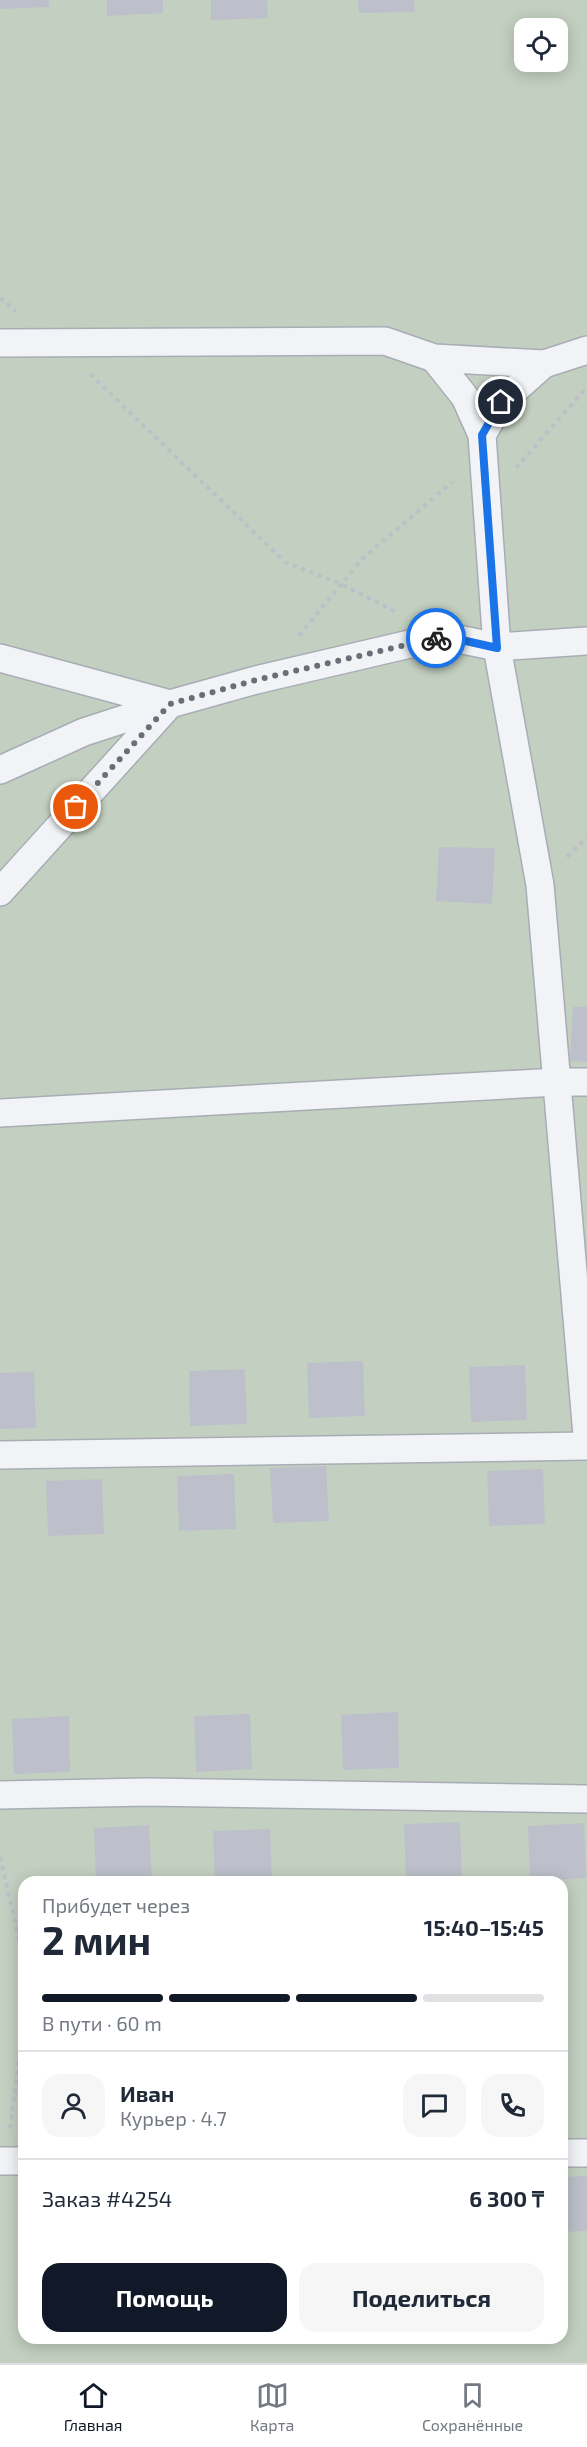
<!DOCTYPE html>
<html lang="ru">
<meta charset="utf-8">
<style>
body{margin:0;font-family:"Exo 2",sans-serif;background:#f6f6f7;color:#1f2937;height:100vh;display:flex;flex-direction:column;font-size:22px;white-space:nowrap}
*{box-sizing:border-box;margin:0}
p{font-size:20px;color:#747a83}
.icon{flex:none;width:33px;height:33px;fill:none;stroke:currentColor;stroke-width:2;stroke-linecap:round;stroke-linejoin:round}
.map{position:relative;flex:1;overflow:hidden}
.details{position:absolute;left:18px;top:1876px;width:550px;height:468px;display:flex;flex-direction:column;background:#fff;border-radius:18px;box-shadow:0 3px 15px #0003}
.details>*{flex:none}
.buttons{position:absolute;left:514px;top:18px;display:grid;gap:12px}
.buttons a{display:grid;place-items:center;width:54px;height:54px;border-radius:12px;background:#fff;box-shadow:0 3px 15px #0003;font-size:30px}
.pin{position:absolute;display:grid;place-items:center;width:51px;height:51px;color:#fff;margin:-26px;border:3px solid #fff;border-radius:50%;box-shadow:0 2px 6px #0007}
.courier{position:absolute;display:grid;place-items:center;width:60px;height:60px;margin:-30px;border:4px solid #1a73e8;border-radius:50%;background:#fff;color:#222;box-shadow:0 2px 8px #0007}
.overview em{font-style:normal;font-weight:700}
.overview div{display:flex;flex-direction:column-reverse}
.overview{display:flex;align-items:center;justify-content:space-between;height:102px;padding:0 24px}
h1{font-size:39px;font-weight:700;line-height:45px}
.bar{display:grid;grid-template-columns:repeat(4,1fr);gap:9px 6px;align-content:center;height:72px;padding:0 24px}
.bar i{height:8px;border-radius:4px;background:#e0e1e3}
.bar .active{background:#111827}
.bar p{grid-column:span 4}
.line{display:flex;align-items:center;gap:15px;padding:0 24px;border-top:2px solid #e0e1e3}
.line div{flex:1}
.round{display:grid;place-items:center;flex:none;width:63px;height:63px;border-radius:18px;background:#f6f6f7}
.action{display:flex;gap:12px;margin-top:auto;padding:12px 24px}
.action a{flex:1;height:69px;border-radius:18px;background:#111827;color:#fff;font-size:24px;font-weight:700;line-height:69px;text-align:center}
.action a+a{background:#f6f6f7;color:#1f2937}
.tabs{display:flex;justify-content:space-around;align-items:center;height:84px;border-top:2px solid #e0e1e3;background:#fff;font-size:16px;color:#747a83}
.tabs a{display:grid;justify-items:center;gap:3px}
.tabs .active{color:#111827}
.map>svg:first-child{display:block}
</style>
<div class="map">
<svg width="587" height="2363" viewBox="0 0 587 2363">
<rect width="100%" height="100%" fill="#dfe2e7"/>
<path fill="#c3d0c1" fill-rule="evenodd" d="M0,0H587V2363H0ZM525,28H558V62H525ZM24,1882H562V2338H24Z"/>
<path fill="#bdc0ca" d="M0,0H49V7L0,9Z
M107,0H163V13L107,16Z
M211,0H267L268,18L211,20Z
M358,0H414L415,12L359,13Z
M439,847L495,848L492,904L436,901Z
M573,1007H587V1062L570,1061Z
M363,1361L365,1416L309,1418L307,1363Z
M525,1365L527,1420L471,1422L469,1367Z
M245,1369L247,1424L190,1426L189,1371Z
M34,1372L36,1428L0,1429V1373Z
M326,1466L329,1521L273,1523L270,1468Z
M543,1469L545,1524L489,1526L487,1471Z
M234,1474L236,1529L179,1531L177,1476Z
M102,1479L104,1534L48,1536L46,1481Z
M398,1712L399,1768L343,1770L341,1715Z
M250,1714L252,1769L196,1772L194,1716Z
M69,1716L70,1772L14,1774L12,1719Z
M460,1822L462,1877L406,1879L404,1824Z
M584,1823L586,1878L530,1881L528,1826Z
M149,1825L152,1881L96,1882L94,1828Z
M270,1829L272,1882H215L213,1831Z
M587,2176V2231L562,2232V2177Z"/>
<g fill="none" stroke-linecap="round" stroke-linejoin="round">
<defs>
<path id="street" d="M0,343L385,341L434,358L544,364
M587,350L544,364L501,402L482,435L497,647L540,885L587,1435
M434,358L465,397L482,435
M0,658L170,704L0,892
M0,770L84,732L170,704L256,680L444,636L497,647L587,641
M0,1113L557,1082H587
M0,1455L587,1446
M0,1795L146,1792L587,1799
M562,2153H587
M0,2161H24"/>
</defs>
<use href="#street" stroke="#a8acb4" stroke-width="30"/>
<path stroke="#bdc0c6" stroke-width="4" stroke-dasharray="4.5 4.5" stroke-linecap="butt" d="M0,298L16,311
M90,374L285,562L341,584L398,613
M516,468L587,387
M299,636L361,560L452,482
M567,857L587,837
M0,1857L20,1943L21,2042L10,2129"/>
<use href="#street" stroke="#f1f3f6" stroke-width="27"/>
</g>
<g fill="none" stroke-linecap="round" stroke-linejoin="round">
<path stroke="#696e78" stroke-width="6" stroke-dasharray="0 10.8" d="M76,807L170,704L256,680L436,638"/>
<path stroke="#1a73e8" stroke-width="8" d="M436,638L444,636L497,648L482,435L501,402"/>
</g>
</svg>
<div class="buttons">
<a><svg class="icon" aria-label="locate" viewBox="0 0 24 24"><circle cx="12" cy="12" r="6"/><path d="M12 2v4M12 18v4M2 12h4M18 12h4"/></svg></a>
</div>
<div class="pin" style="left:76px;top:807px;background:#ea580c"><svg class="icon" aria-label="bag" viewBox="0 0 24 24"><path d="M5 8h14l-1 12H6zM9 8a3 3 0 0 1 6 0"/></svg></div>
<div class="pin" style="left:501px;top:402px;background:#1f2937"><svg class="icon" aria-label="home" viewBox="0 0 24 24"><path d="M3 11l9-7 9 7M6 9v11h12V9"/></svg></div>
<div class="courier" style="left:436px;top:638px"><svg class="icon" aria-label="bike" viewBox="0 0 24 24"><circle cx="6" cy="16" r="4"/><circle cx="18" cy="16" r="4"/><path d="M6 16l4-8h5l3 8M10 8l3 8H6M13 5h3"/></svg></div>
<section class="details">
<div class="overview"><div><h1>2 мин</h1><p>Прибудет через</p></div><em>15:40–15:45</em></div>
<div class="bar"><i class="active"></i><i class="active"></i><i class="active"></i><i></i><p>В пути · 60 m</p></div>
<div class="line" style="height:108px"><a class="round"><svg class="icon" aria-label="person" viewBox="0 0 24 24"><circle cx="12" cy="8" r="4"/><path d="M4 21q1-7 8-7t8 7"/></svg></a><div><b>Иван</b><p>Курьер · 4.7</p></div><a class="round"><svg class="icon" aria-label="chat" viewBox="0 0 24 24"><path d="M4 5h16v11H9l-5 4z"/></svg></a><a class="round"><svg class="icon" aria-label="phone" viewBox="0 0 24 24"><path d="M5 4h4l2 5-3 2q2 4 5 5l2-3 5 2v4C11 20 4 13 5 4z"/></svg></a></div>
<div class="line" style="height:78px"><div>Заказ #4254</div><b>6 300 ₸</b></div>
<div class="action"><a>Помощь</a><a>Поделиться</a></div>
</section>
</div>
<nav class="tabs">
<a class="active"><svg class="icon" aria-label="home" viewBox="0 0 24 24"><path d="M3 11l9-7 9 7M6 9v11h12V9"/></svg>Главная</a>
<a><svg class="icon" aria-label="map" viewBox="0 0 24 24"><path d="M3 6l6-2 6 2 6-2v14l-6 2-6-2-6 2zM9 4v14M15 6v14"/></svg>Карта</a>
<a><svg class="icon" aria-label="saved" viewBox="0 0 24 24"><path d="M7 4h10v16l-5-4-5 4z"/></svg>Сохранённые</a>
</nav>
